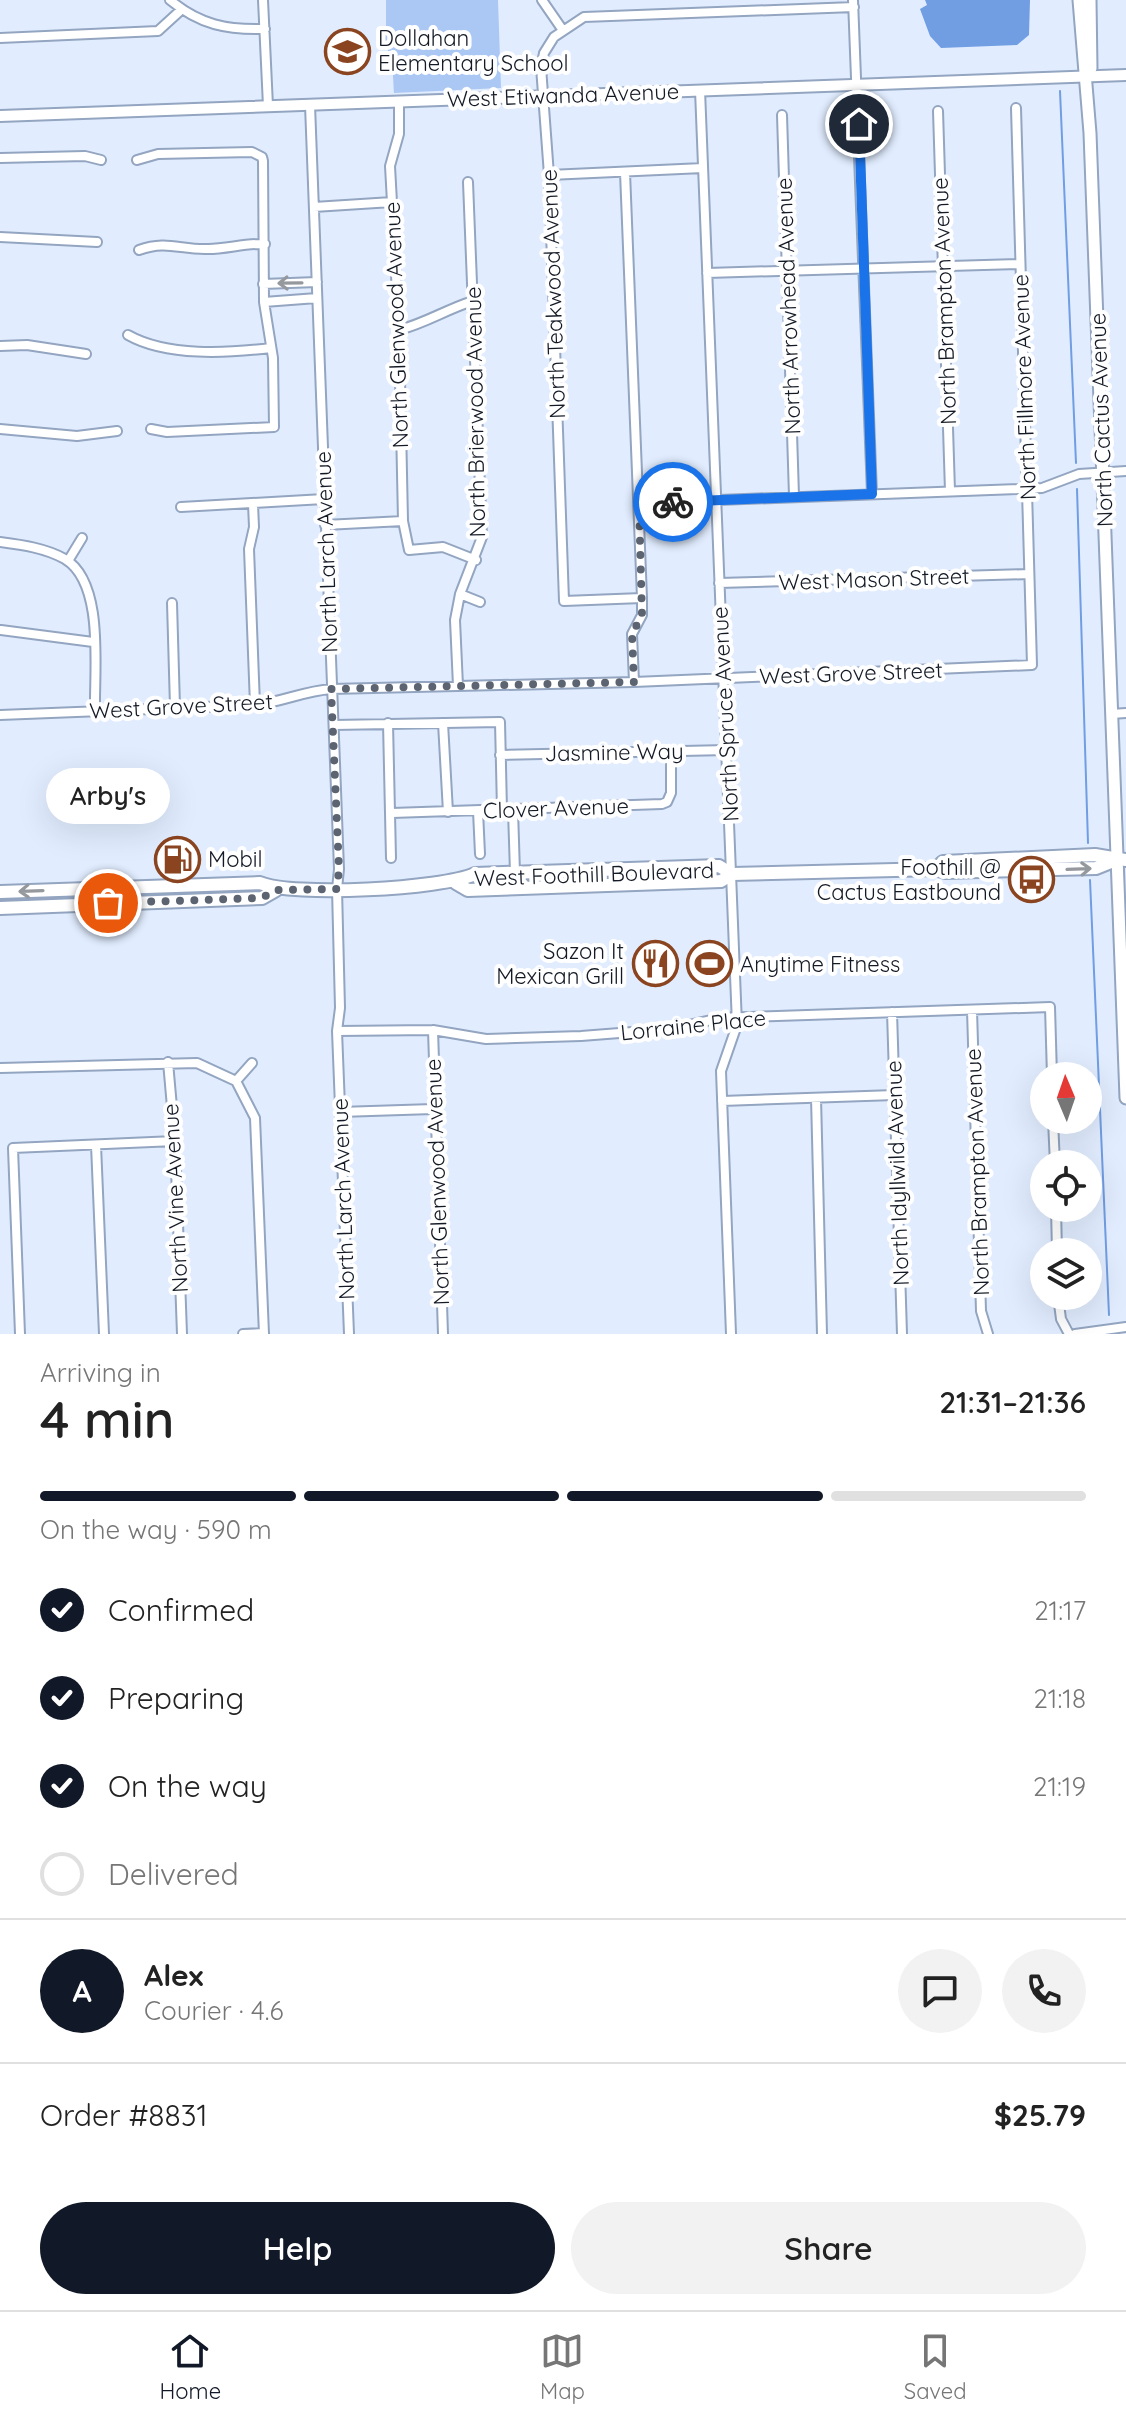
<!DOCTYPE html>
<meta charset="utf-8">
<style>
body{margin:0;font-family:Quicksand,sans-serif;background:#f2f2f2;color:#222;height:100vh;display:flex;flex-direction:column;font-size:30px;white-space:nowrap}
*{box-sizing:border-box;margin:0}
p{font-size:26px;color:#767676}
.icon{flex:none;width:44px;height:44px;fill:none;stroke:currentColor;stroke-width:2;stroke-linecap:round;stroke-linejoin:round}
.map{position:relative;height:1334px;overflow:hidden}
.sheet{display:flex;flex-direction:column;background:#fff;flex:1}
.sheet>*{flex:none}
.needle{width:52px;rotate:358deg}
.tools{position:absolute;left:1030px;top:1062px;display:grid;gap:16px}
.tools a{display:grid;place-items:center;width:72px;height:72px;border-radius:50%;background:#fff;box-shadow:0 8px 32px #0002;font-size:40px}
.pin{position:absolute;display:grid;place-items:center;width:68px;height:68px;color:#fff;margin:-34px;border:4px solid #fff;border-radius:50%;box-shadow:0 2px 8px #0007}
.courier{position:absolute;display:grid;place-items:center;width:80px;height:80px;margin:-40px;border:6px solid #1a73e8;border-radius:50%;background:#fff;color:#222;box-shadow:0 2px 10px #0007}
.bubble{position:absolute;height:56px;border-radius:28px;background:#fff;box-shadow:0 8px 32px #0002;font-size:26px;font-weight:600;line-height:56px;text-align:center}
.headline em{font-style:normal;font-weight:600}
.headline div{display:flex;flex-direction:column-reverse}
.headline{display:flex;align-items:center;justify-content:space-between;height:136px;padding:0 40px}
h1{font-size:52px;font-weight:600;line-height:60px}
.bar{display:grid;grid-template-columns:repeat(4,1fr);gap:12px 8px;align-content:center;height:96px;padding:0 40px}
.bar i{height:10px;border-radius:6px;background:#e0e0e0}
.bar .selected{background:#111827}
.bar p{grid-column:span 4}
.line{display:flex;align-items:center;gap:20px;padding:0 40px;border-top:2px solid #e0e0e0}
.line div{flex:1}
.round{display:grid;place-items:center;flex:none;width:84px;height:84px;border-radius:42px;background:#f2f2f2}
ol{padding:0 40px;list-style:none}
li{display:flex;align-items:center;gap:24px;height:88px}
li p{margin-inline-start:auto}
li .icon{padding:8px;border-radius:50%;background:#111827;color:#fff;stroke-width:4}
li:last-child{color:#767676}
li i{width:44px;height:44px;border:4px solid #e0e0e0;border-radius:50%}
.primary-button{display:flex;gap:16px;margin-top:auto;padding:16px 40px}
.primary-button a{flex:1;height:92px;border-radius:48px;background:#111827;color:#fff;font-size:32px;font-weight:600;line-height:92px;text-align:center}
.primary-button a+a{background:#f2f2f2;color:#222}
.menu{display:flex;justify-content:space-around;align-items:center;height:112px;border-top:2px solid #e0e0e0;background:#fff;font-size:22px;color:#767676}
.menu a{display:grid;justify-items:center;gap:4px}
.menu .selected{color:#111827}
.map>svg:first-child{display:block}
</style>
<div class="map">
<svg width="1126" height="1334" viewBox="0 0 1126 1334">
<rect width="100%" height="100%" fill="#e1edff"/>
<path fill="#abc8f5" d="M386,0H498L501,88L394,93C393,74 393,51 380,38L386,33Z"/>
<path fill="#719de3" d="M925,0H1030L1029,35L1017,45L941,48L930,36L920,9L927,5Z"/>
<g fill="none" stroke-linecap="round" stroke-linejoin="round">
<path stroke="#719de3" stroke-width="2" d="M1060,91L1076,463
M1077,489L1088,843
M1090,880L1109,1315"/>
<defs>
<path id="minor" d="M170,0C200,25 227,30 265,29
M263,0L268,106
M542,0L562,29
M853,0L872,494
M0,38L158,31L181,10
M700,90L737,1025L721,1071L731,1334
M399,101V134L390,166L399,330L403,521L409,550L443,547L476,560
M310,105L339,869L337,889L340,1008L337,1031L349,1334
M938,111L950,491
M782,115L794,496
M0,158L85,156L101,160
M137,160L158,154L252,152L262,157L263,161L264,302L273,358L274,427L167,432L151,429
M625,172L642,598V615L632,634L634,682
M549,175L703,168
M314,207L392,202
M0,237L97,242
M139,250C167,240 180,250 208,249C227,249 245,243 265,244
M707,273L1019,264
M263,284L317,282
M264,302L317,298
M399,330C426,323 447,309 473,301
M128,335C167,357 228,353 271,348
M0,346L27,345L86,354
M0,429L77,436L117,431
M639,503L1042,488L1079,474L1126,471
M253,504L254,527L249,549L255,705
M181,507L324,499
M325,525L403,521
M0,542C23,545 45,548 65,559C105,583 94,670 95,711
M68,561L82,538
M719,583L1029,574
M460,594L480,602
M642,598L564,601L549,175L541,67L544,53L554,37L584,17L854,7
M172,603L175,707
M1,630L93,642
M458,686L455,620L460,594L482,537L468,182
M1111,714L1126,713
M0,715L255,705C282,702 304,691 331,689L634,682L1032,665L1016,108
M388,723L391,858
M443,723L448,812
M334,725L500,722L502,810
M500,755L728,750
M513,810L515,873
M478,811L480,854
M392,813L662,804L667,802L671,793V750
M972,1010L981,1311L988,1334
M892,1012L902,1334
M433,1030L443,1334
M337,1031L433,1030L486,1039L581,1036L671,1029L720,1018L1050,1007L1052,1076
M168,1062L175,1141L182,1334
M0,1068L197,1063L236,1081L255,1118L264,1334
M236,1081L252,1063
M816,1098L822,1334
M722,1101L895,1095
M340,1112L433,1109
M1053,1120L1055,1164
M96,1145L104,1334
M1056,1208L1057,1252
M1058,1296L1061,1319L1069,1334
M20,1334L13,1148L175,1141
M243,1334L264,1333
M1075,1334L1126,1327"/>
<path id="tertiary" d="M0,116L1126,75"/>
<path id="secondary" d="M1079,0L1090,133L1126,1098
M1087,77L1091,68L1090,0"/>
<path id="primary" d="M936,869L943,862L1095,855L1126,860
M456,883L468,890L721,881L732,874L936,869L945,872L1096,868L1116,860
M0,892L260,883C293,897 442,889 475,874L719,866L732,874
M0,908L262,898L276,890"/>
</defs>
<use href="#minor" stroke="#93a5c0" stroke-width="12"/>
<use href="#tertiary" stroke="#93a5c0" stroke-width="14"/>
<use href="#secondary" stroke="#93a5c0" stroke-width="15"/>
<use href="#primary" stroke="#93a5c0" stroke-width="16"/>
<use href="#minor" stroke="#fff" stroke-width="8"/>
<use href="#tertiary" stroke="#fff" stroke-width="10"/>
<use href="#secondary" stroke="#fff" stroke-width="11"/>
<use href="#primary" stroke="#fff" stroke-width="12"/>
</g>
<defs><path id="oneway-shaft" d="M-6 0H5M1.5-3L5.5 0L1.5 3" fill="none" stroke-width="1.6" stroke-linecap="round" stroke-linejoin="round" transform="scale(2)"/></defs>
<g stroke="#95989d">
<use href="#oneway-shaft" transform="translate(290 283) rotate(179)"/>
<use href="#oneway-shaft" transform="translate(1079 869) rotate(-2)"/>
<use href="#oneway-shaft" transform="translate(31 891) rotate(178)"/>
</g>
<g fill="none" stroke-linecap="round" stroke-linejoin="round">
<path stroke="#5c6471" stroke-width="8" stroke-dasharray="0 14.4" d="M108,903L262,898L276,890L337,889L339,869L331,689L634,682L632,634L642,615L639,503L673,502"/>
<path stroke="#1a73e8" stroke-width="10" d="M673,502L872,494L859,124"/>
</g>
<defs>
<symbol id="school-ring" viewBox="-11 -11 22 22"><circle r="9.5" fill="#fff" stroke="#8a441f" stroke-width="1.5"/><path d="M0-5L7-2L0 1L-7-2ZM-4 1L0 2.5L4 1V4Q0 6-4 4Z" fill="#8a441f"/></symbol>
<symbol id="fuel-ring" viewBox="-11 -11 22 22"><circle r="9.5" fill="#fff" stroke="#8a441f" stroke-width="1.5"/><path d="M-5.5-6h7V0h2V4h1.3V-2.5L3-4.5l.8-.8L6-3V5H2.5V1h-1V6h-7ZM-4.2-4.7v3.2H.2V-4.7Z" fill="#8a441f"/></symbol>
<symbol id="bus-ring" viewBox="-11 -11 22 22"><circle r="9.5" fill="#fff" stroke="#8a441f" stroke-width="1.5"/><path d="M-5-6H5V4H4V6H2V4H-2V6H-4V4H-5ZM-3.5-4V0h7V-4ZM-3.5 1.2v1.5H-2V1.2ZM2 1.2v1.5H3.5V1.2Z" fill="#8a441f"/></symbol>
<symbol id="restaurant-ring" viewBox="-11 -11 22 22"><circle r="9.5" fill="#fff" stroke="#8a441f" stroke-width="1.5"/><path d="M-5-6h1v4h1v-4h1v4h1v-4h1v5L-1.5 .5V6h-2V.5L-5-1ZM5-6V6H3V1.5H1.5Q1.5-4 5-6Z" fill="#8a441f"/></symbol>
<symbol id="stadium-ring" viewBox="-11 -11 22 22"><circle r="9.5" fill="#fff" stroke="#8a441f" stroke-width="1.5"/><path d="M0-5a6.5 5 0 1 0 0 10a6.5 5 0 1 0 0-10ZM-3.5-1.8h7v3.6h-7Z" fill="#8a441f"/></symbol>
</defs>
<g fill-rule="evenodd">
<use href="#school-ring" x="322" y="26" width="51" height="51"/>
<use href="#fuel-ring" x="152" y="834" width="51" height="51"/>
<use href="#bus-ring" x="1006" y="854" width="51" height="51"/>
<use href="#restaurant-ring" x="630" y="938" width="51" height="51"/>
<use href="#stadium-ring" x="684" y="938" width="51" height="51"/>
</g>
<g text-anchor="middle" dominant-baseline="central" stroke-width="8" stroke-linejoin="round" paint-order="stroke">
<g font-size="22" fill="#141a25" stroke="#fff" text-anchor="start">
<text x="378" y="38">Dollahan<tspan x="378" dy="25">Elementary School</tspan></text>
<text x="208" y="859">Mobil</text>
<text x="1001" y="867" text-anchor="end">Foothill @<tspan x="1001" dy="25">Cactus Eastbound</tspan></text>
<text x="624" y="951" text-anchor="end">Sazon It<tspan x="624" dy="25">Mexican Grill</tspan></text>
<text x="740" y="964">Anytime Fitness</text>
</g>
<g font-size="22" fill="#141a25" stroke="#fff">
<text transform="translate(563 95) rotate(-2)">West Etiwanda Avenue</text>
<text transform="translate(553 294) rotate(-92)">North Teakwood Avenue</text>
<text transform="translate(944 301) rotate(-92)">North Brampton Avenue</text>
<text transform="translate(788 306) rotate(-92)">North Arrowhead Avenue</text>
<text transform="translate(396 325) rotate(-92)">North Glenwood Avenue</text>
<text transform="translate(1024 387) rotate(-92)">North Fillmore Avenue</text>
<text transform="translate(475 412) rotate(-91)">North Brierwood Avenue</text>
<text transform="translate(1101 420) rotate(-92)">North Cactus Avenue</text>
<text transform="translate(326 552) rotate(-92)">North Larch Avenue</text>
<text transform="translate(874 579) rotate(-2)">West Mason Street</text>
<text transform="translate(851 673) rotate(-2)">West Grove Street</text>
<text transform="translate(181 706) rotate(-3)">West Grove Street</text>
<text transform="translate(725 714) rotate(-93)">North Spruce Avenue</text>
<text transform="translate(614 752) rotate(-1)">Jasmine Way</text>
<text transform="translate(556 808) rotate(-2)">Clover Avenue</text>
<text transform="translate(594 874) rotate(-2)">West Foothill Boulevard</text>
<text transform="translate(693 1025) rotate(-6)">Lorraine Place</text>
<text transform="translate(977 1172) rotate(-92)">North Brampton Avenue</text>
<text transform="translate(897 1173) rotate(-92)">North Idyllwild Avenue</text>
<text transform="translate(437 1182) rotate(-92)">North Glenwood Avenue</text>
<text transform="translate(175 1198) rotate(-93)">North Vine Avenue</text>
<text transform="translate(343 1199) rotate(-92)">North Larch Avenue</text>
</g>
</g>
</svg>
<div class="tools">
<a><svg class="needle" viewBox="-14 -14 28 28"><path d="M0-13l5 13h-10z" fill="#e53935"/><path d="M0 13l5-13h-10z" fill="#767676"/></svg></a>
<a><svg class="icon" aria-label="locate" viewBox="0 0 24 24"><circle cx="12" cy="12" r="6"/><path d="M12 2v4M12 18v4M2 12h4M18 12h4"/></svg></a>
<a><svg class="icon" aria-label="layers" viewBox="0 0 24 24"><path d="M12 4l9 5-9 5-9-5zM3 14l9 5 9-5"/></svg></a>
</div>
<div class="pin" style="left:108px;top:903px;background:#ea580c"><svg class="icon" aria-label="bag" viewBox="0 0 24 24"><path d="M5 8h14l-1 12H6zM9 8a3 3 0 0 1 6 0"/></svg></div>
<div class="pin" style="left:859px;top:124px;background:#1f2937"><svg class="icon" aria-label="home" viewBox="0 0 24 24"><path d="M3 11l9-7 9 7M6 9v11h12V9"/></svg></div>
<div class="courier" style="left:673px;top:502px"><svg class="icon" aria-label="bike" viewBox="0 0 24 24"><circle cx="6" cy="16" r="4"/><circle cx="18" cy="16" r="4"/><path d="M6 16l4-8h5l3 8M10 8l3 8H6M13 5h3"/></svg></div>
<div class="bubble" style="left:46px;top:768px;width:124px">Arby's</div>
</div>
<section class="sheet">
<div class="headline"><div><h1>4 min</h1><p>Arriving in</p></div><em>21:31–21:36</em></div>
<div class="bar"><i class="selected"></i><i class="selected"></i><i class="selected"></i><i></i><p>On the way · 590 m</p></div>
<ol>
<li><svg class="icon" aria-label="check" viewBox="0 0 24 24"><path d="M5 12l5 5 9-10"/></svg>Confirmed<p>21:17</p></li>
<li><svg class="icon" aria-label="check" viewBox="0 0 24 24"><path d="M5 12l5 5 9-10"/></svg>Preparing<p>21:18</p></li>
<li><svg class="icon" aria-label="check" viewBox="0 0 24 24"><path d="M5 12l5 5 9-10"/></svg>On the way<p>21:19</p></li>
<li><i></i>Delivered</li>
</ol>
<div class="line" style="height:144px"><b class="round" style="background:#111827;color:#fff">A</b><div><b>Alex</b><p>Courier · 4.6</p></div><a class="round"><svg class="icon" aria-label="chat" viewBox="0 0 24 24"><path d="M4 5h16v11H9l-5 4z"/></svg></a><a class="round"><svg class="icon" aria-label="phone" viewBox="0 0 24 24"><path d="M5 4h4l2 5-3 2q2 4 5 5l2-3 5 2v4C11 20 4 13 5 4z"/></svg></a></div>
<div class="line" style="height:104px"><div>Order #8831</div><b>$25.79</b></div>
<div class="primary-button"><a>Help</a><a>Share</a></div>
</section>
<nav class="menu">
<a class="selected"><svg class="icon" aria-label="home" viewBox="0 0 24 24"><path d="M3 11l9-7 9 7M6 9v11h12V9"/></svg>Home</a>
<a><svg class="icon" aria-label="map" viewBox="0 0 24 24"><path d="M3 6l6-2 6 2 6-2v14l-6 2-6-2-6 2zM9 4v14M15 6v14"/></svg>Map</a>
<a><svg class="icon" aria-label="saved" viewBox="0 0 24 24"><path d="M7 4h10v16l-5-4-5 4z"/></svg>Saved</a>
</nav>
